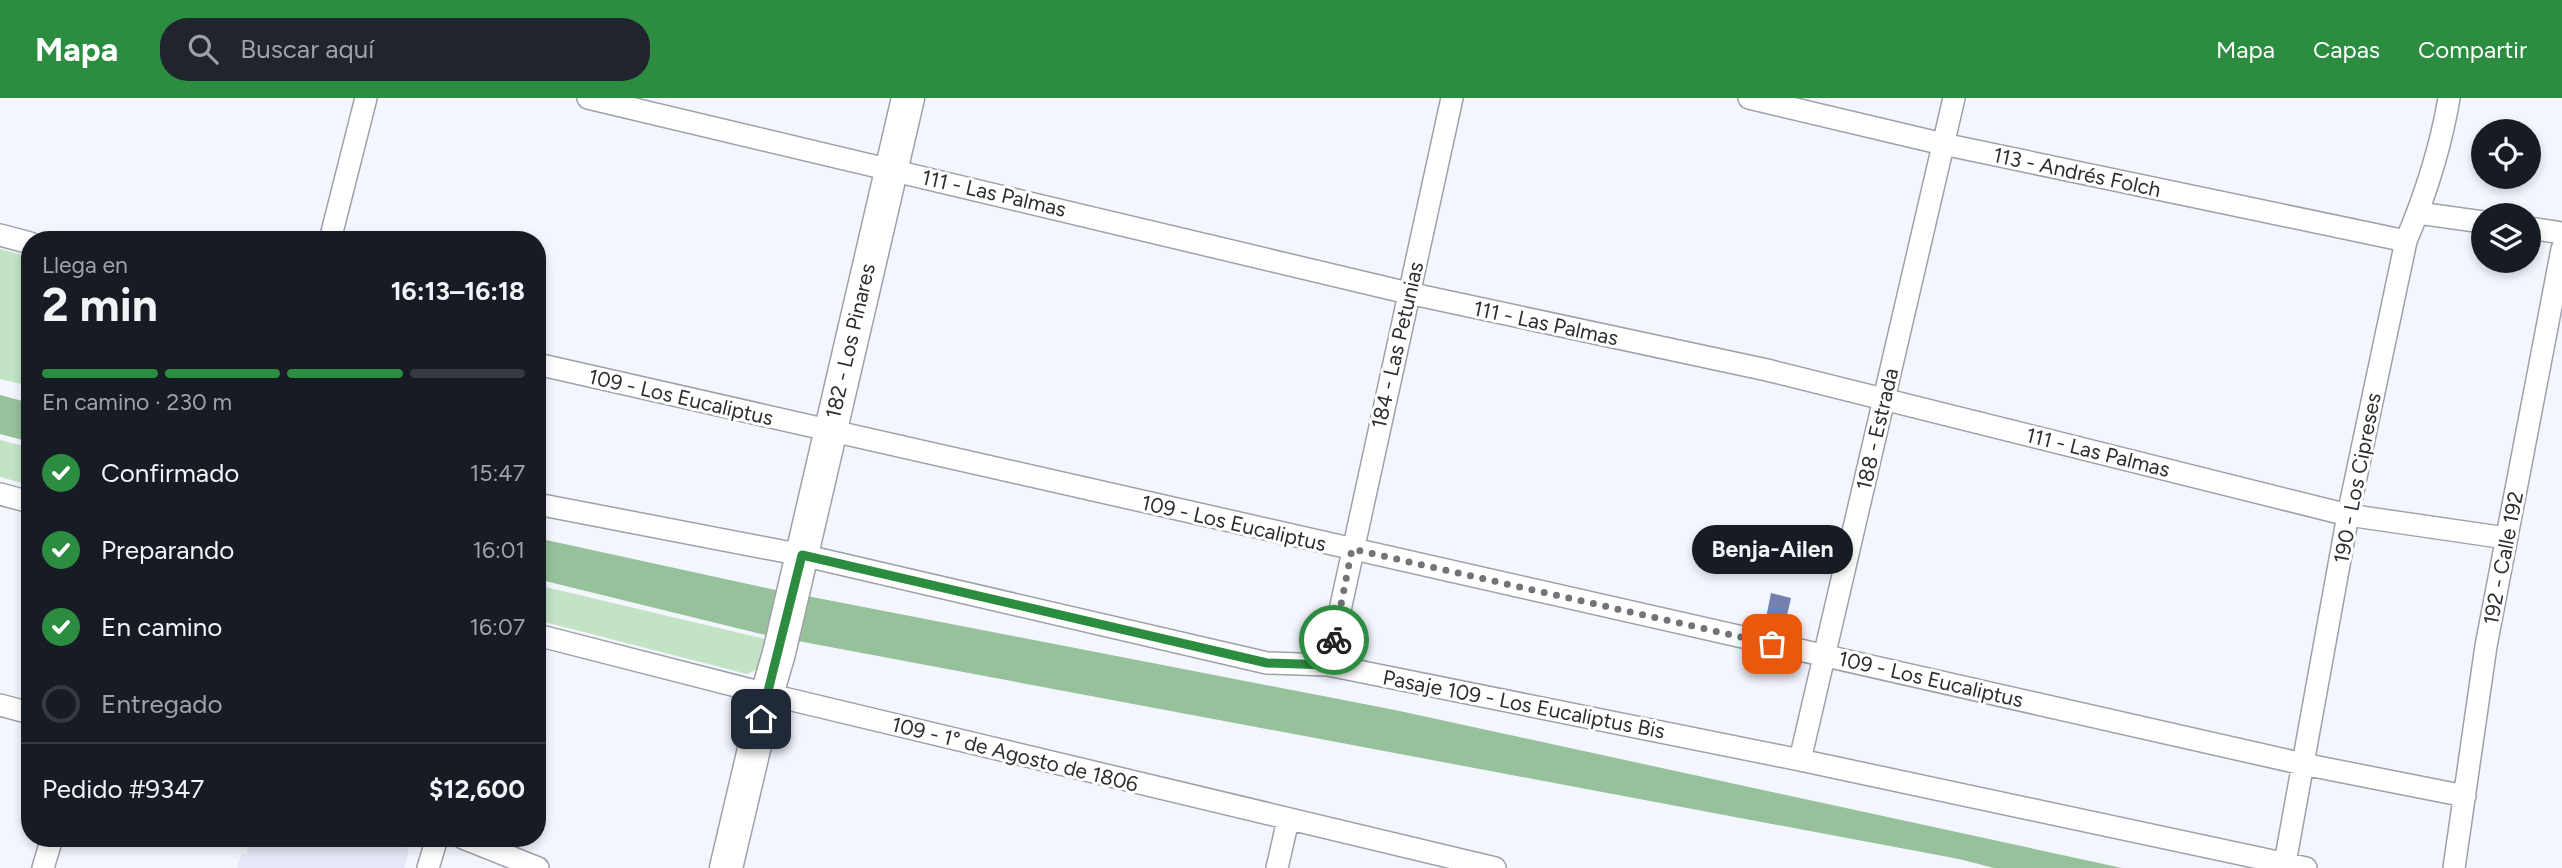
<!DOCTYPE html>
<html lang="es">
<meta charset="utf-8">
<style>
body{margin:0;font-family:Figtree,sans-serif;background:#20242c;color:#f1f3f6;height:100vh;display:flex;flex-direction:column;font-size:26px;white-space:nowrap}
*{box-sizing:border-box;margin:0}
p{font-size:23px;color:#9ea1a6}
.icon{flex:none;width:38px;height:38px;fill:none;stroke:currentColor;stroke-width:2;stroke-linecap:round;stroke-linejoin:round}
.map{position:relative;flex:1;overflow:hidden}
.details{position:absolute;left:21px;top:133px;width:525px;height:616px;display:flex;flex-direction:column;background:#171b24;border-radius:28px;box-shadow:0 4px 10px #0003}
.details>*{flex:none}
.controls{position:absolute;left:2471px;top:21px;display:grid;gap:14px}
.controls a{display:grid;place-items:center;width:70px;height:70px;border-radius:50%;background:#171b24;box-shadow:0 4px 10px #0003;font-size:35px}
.pin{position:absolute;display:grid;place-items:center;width:60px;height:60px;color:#fff;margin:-30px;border-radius:14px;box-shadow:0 4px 10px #0006}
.courier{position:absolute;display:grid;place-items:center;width:70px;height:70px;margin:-35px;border:5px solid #2c8d41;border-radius:50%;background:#fff;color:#222;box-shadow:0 2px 9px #0007}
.bubble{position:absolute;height:49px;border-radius:24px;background:#171b24;box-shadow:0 4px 10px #0003;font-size:23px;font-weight:700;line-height:49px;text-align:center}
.head em{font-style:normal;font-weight:700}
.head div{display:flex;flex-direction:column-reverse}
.head{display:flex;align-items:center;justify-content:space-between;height:119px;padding:0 21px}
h1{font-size:46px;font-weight:700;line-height:52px}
.bar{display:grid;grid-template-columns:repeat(4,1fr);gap:10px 7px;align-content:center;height:84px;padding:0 21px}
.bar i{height:9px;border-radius:5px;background:#363941}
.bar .selected{background:#2c8d41}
.bar p{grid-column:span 4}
.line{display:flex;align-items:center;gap:18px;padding:0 21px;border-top:2px solid #363941}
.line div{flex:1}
ol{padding:0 21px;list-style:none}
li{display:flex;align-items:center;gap:21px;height:77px}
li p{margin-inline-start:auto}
li .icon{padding:7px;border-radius:50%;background:#2c8d41;color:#fff;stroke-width:4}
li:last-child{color:#9ea1a6}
li i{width:38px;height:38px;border:4px solid #363941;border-radius:50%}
header{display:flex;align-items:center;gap:42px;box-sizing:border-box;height:98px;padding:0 35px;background:#2c8d41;color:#fff}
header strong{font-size:33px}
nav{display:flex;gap:38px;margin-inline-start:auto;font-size:24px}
.search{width:490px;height:63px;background:#20242c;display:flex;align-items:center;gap:18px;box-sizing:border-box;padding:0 24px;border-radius:28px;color:#9ea1a6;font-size:26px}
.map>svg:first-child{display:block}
</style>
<header>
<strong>Mapa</strong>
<div class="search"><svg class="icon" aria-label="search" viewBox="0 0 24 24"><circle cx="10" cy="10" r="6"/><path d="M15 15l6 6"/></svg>Buscar aquí</div>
<nav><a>Mapa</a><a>Capas</a><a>Compartir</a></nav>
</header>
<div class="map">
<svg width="2562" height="770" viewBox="0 0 2562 770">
<rect width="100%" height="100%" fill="#f4f6fe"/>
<path fill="#e5e9f8" d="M251,740H398L402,741L409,754L404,770H237L242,755L246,756Z"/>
<path fill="#c3e3c5" d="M0,151L30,159V288L0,281Z
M0,342L30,350V387L0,379Z
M537,487L765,541L760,570L747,576L537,522Z"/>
<path fill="#97c19b" d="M0,297L30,305V344L0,336Z
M537,440L771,491L1395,612L2122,770H1994L1959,761L761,536L537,481Z"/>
<path fill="#7781ae" d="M1771,495L1791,500L1783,535L1764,530Z"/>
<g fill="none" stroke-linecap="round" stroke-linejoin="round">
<defs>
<path id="street" d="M588,0L1408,195L1767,272L2348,417L2506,440
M1749,0L1943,46L2406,143
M2418,115L2483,124
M2529,130L2562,135
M0,137L30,145
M330,142L366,0
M537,266L2303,666L2465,698
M0,396L30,404
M537,406L802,457L1267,565L1328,567L1800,662L2306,770
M537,537L767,596L1495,770
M1328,567L1452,0
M0,607L30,615
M1800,662L1954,0
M463,740L538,770
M2285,765L2348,417L2406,143C2425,98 2441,48 2449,0
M43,770L52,740
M428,770L437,740
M1277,770L1288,722
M2454,770L2486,548L2562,151"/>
<path id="secondary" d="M726,770L767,596L779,555L908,0"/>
</defs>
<use href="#street" stroke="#9fa1a8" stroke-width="24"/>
<use href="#secondary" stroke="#9fa1a8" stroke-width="35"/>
<use href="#street" stroke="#fff" stroke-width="21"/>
<use href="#secondary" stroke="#fff" stroke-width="32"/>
</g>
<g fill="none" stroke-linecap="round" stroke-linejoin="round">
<path stroke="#737479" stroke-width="7" stroke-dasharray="0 12.6" d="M1334,542L1352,451L1772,546"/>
<path stroke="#2c8d41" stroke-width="9" d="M761,621L802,457L1267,565L1328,567L1334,542"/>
</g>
<g text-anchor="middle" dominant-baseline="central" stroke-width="6" stroke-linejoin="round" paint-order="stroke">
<g font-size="21" fill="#2e2e31" stroke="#fff">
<text transform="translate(2077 74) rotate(12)">113 - Andrés Folch</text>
<text transform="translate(994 95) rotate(13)">111 - Las Palmas</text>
<text transform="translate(1546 225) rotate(12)">111 - Las Palmas</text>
<text transform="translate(850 243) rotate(-77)">182 - Los Pinares</text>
<text transform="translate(1397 247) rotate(-77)">184 - Las Petunias</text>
<text transform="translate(681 299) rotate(13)">109 - Los Eucaliptus</text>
<text transform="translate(1877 331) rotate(-77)">188 - Estrada</text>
<text transform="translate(2098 354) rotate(14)">111 - Las Palmas</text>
<text transform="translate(2357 380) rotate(-79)">190 - Los Cipreses</text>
<text transform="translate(1234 425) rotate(13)">109 - Los Eucaliptus</text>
<text transform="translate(2503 460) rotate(-79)">192 - Calle 192</text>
<text transform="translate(1931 581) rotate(13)">109 - Los Eucaliptus</text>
<text transform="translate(1524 606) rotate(11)">Pasaje 109 - Los Eucaliptus Bis</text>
<text transform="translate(1015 656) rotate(14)">109 - 1° de Agosto de 1806</text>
</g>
</g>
</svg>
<div class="controls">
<a><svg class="icon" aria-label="locate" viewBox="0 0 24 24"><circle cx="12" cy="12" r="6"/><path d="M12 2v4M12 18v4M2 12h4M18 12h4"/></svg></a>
<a><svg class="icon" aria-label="layers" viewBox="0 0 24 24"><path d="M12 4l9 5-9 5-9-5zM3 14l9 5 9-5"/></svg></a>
</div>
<div class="pin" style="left:1772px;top:546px;background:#ea580c"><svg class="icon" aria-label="bag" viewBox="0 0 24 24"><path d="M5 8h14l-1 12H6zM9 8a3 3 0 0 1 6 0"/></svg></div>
<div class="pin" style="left:761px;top:621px;background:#1f2937"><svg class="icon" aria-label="home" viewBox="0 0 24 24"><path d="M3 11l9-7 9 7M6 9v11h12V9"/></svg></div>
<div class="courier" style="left:1334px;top:542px"><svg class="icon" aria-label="bike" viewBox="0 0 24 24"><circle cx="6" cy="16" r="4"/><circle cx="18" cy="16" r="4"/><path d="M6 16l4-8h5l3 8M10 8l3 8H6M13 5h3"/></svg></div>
<div class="bubble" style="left:1692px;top:427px;width:161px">Benja-Ailen</div>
<section class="details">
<div class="head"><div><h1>2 min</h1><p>Llega en</p></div><em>16:13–16:18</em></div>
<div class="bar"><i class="selected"></i><i class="selected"></i><i class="selected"></i><i></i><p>En camino · 230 m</p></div>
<ol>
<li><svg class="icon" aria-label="check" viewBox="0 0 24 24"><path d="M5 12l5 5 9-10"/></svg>Confirmado<p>15:47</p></li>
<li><svg class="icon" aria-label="check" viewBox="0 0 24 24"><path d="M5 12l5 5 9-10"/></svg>Preparando<p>16:01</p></li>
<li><svg class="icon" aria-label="check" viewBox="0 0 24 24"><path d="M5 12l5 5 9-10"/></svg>En camino<p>16:07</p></li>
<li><i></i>Entregado</li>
</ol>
<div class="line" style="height:91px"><div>Pedido #9347</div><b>$12,600</b></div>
</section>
</div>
